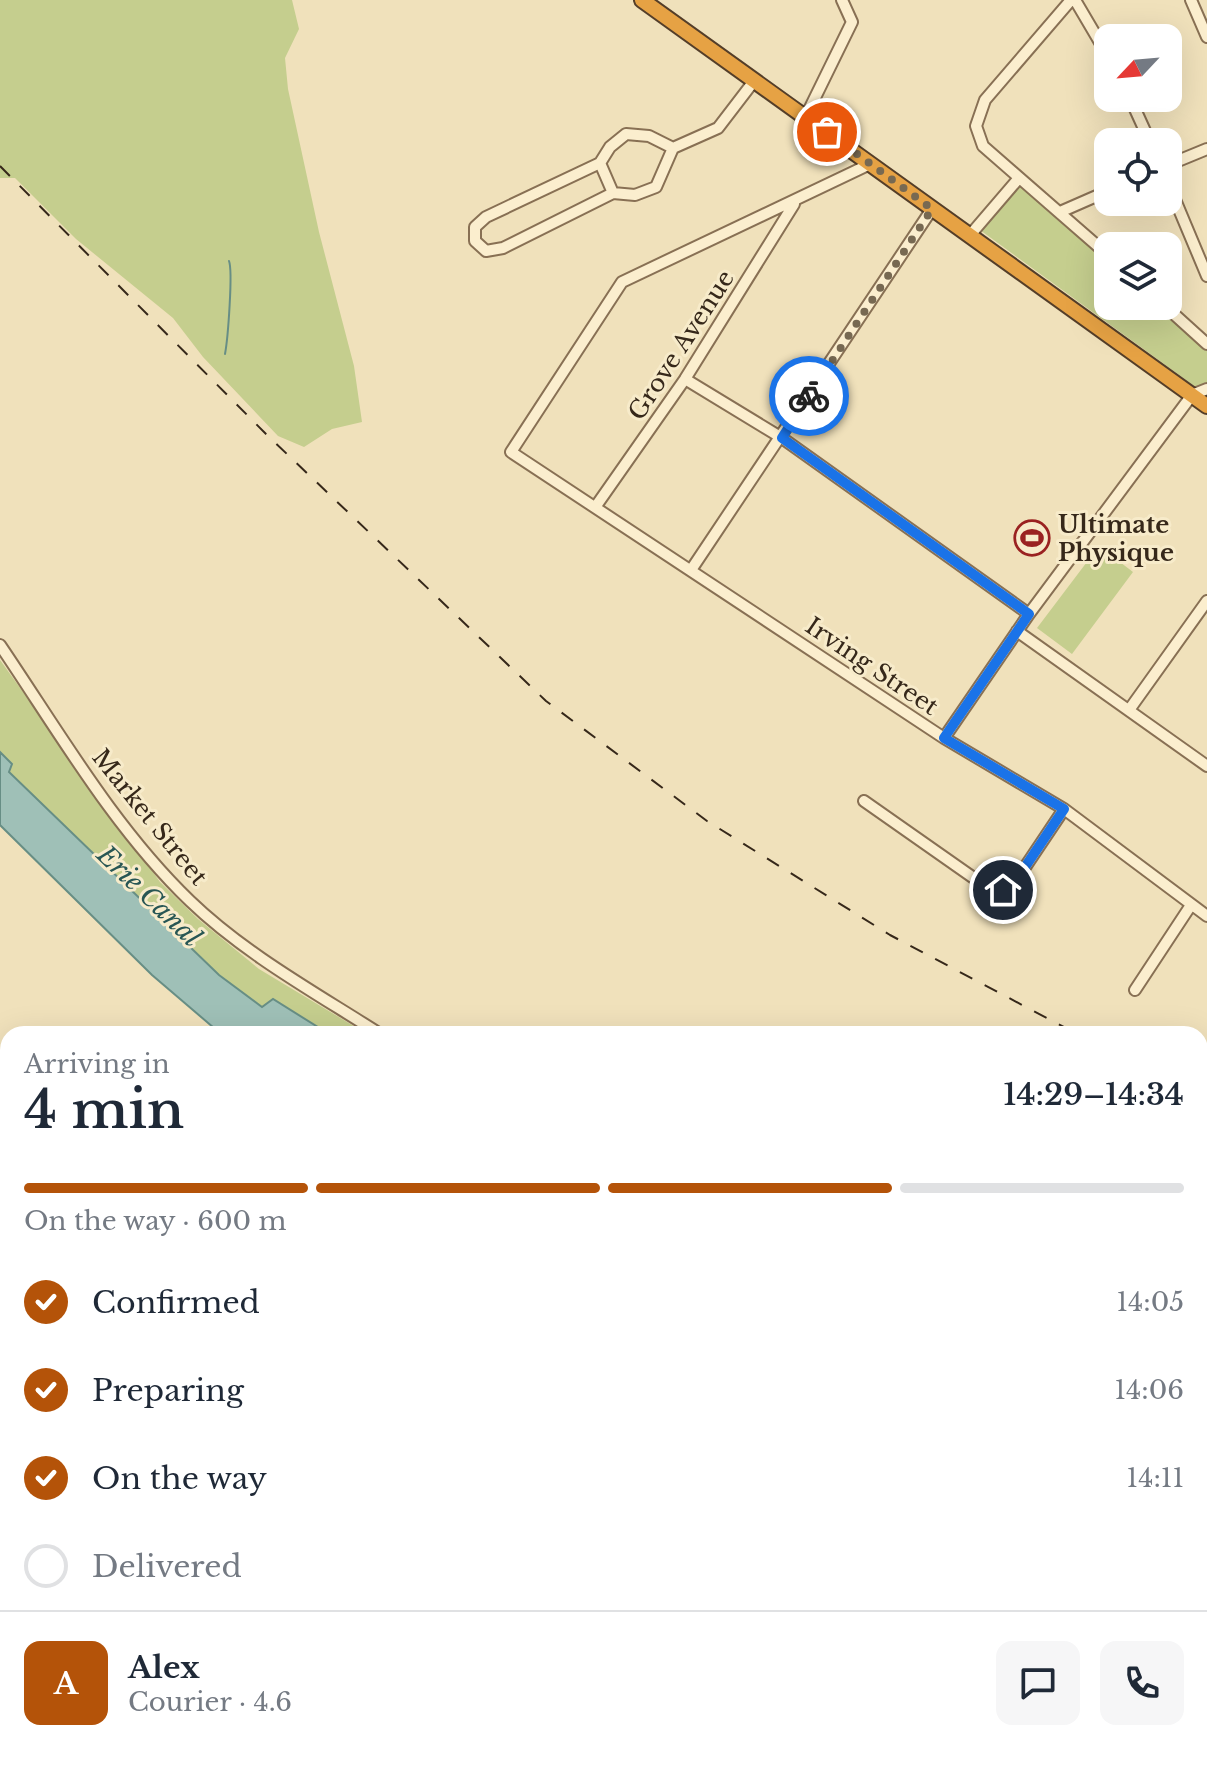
<!DOCTYPE html>
<meta charset="utf-8">
<style>
body{margin:0;font-family:"Libre Baskerville",serif;background:#f6f6f7;color:#1f2937;height:100vh;display:flex;flex-direction:column;font-size:30px;white-space:nowrap}
*{box-sizing:border-box;margin:0}
p{font-size:26px;color:#747a83}
.icon{flex:none;width:44px;height:44px;fill:none;stroke:currentColor;stroke-width:2;stroke-linecap:round;stroke-linejoin:round}
.map{position:relative;flex:1;overflow:hidden}
.panel{position:absolute;left:0px;top:1026px;width:1208px;height:744px;display:flex;flex-direction:column;background:#fff;border-radius:24px 24px 0 0;box-shadow:0 8px 32px #0002}
.panel>*{flex:none}
.needle{width:52px;rotate:244deg}
.fabs{position:absolute;left:1094px;top:24px;display:grid;gap:16px}
.fabs a{display:grid;place-items:center;width:88px;height:88px;border-radius:16px;background:#fff;box-shadow:0 8px 32px #0002;font-size:40px}
.pin{position:absolute;display:grid;place-items:center;width:68px;height:68px;color:#fff;margin:-34px;border:4px solid #fff;border-radius:50%;box-shadow:0 2px 8px #0007}
.courier{position:absolute;display:grid;place-items:center;width:80px;height:80px;margin:-40px;border:6px solid #1a73e8;border-radius:50%;background:#fff;color:#222;box-shadow:0 2px 10px #0007}
.headline em{font-style:normal;font-weight:600}
.headline div{display:flex;flex-direction:column-reverse}
.headline{display:flex;align-items:center;justify-content:space-between;height:136px;padding:0 24px}
h1{font-size:52px;font-weight:600;line-height:60px}
.bar{display:grid;grid-template-columns:repeat(4,1fr);gap:12px 8px;align-content:center;height:96px;padding:0 24px}
.bar i{height:10px;border-radius:6px;background:#e0e1e3}
.bar .active{background:#b45309}
.bar p{grid-column:span 4}
.line{display:flex;align-items:center;gap:20px;padding:0 24px;border-top:2px solid #e0e1e3}
.line div{flex:1}
.round{display:grid;place-items:center;flex:none;width:84px;height:84px;border-radius:16px;background:#f6f6f7}
ol{padding:0 24px;list-style:none}
li{display:flex;align-items:center;gap:24px;height:88px}
li p{margin-inline-start:auto}
li .icon{padding:8px;border-radius:50%;background:#b45309;color:#fff;stroke-width:4}
li:last-child{color:#747a83}
li i{width:44px;height:44px;border:4px solid #e0e1e3;border-radius:50%}
.map>svg:first-child{display:block}
</style>
<div class="map">
<svg width="1207" height="1770" viewBox="0 0 1207 1770">
<rect width="100%" height="100%" fill="#f0e1bb"/>
<path fill="#c5ce8e" d="M0,0H292L299,29L285,58L288,89L319,232L354,366L362,422L332,429L304,447L278,436L203,357L173,318L76,239L15,178H0Z
M1020,185L1108,262V306H1158L1207,349V383L1197,388L980,230Z
M1099,546L1133,572L1072,654L1037,628Z
M0,660L160,882L198,919L259,969L367,1034H329L274,1000L262,1007L219,976L8,772L12,764L0,752Z"/>
<path fill="#9fc0b7" stroke="#678e85" stroke-width="2" d="M0,752L12,764L9,772L219,975L262,1007L273,999L329,1034H221L152,975L0,825Z"/>
<g fill="none" stroke-linecap="round" stroke-linejoin="round">
<path stroke="#678e85" stroke-width="2" d="M225,354C228,338 233,271 229,261"/>
<defs>
<path id="minor" d="M1071,0L985,100L976,126L983,146L1108,255
M1075,0L1108,56
M1191,0L1207,37
M1130,98L1150,142
M806,116L852,22L842,0
M673,148L649,136L626,134L610,147L600,163L486,217L475,227V241L486,251L503,248L613,193L635,195L656,187L673,148L718,128L754,81
M600,163L613,193
M868,165L622,282L511,452L944,738L1064,809L1207,916
M1168,165L1207,149
M1168,183L1207,276
M1060,212L1108,191
M971,234L1019,178
M1165,306L1207,344
M685,379L782,438L1029,614
M596,506L685,379L794,204
M691,570L932,209
M1017,631L1207,766
M0,645C59,732 114,828 190,901C245,954 316,993 380,1034
M1129,710L1207,601
M944,738L1029,614L1192,395L1207,389
M864,801L988,888L1003,890L1013,885L1064,809
M1135,990L1191,905
M1200,1164L1207,1151
M1200,1267L1207,1270
M1200,1411L1207,1414
M1200,1557L1207,1560
M871,1762L891,1770
M960,1770L963,1762"/>
<path id="major" d="M0,1484L8,1482
M1200,1713L1207,1716"/>
<path id="highway" d="M642,0L1207,406"/>
</defs>
<use href="#minor" stroke="#887054" stroke-width="14"/>
<use href="#major" stroke="#543e29" stroke-width="16"/>
<use href="#highway" stroke="#543e29" stroke-width="18"/>
<use href="#minor" stroke="#fbeece" stroke-width="10"/>
<use href="#major" stroke="#f7d88e" stroke-width="12"/>
<use href="#highway" stroke="#e6a244" stroke-width="14"/>
<path stroke="#36281a" stroke-width="2" stroke-dasharray="14 14" stroke-linecap="butt" d="M0,166L266,434L546,701L707,821L890,935L1077,1034
M1200,1084L1207,1087"/>
</g>
<g fill="none" stroke-linecap="round" stroke-linejoin="round">
<path stroke="#776952" stroke-width="8" stroke-dasharray="0 14.4" d="M809,396L932,209L827,132"/>
<path stroke="#1a73e8" stroke-width="10" d="M809,396L782,438L1029,614L944,738L1064,809L1013,885L1003,890"/>
</g>
<defs>
<symbol id="stadium-ring" viewBox="-11 -11 22 22"><circle r="9.5" fill="#f7ebca" stroke="#9a2221" stroke-width="1.5"/><path d="M0-5a6.5 5 0 1 0 0 10a6.5 5 0 1 0 0-10ZM-3.5-1.8h7v3.6h-7Z" fill="#9a2221"/></symbol>
</defs>
<g fill-rule="evenodd">
<use href="#stadium-ring" x="1012" y="518" width="40" height="40"/>
</g>
<g text-anchor="middle" dominant-baseline="central" stroke-width="6" stroke-linejoin="round" paint-order="stroke">
<g font-size="24" fill="#36281a" stroke="#f7ebca">
<text transform="translate(681 345) rotate(-57)">Grove Avenue</text>
<text transform="translate(872 666) rotate(34)">Irving Street</text>
<text transform="translate(150 817) rotate(51)">Market Street</text>
</g>
<g font-size="24" font-weight="bold" fill="#36281a" stroke="#f7ebca" text-anchor="start">
<text x="1058" y="524">Ultimate<tspan x="1058" dy="28">Physique</tspan></text>
</g>
<g font-size="26" font-style="italic" fill="#285654" stroke="#f7ebca">
<text transform="translate(149 896) rotate(44)">Erie Canal</text>
</g>
</g>
</svg>
<div class="fabs">
<a><svg class="needle" viewBox="-14 -14 28 28"><path d="M0-13l5 13h-10z" fill="#e53935"/><path d="M0 13l5-13h-10z" fill="#747a83"/></svg></a>
<a><svg class="icon" aria-label="locate" viewBox="0 0 24 24"><circle cx="12" cy="12" r="6"/><path d="M12 2v4M12 18v4M2 12h4M18 12h4"/></svg></a>
<a><svg class="icon" aria-label="layers" viewBox="0 0 24 24"><path d="M12 4l9 5-9 5-9-5zM3 14l9 5 9-5"/></svg></a>
</div>
<div class="pin" style="left:827px;top:132px;background:#ea580c"><svg class="icon" aria-label="bag" viewBox="0 0 24 24"><path d="M5 8h14l-1 12H6zM9 8a3 3 0 0 1 6 0"/></svg></div>
<div class="pin" style="left:1003px;top:890px;background:#1f2937"><svg class="icon" aria-label="home" viewBox="0 0 24 24"><path d="M3 11l9-7 9 7M6 9v11h12V9"/></svg></div>
<div class="courier" style="left:809px;top:396px"><svg class="icon" aria-label="bike" viewBox="0 0 24 24"><circle cx="6" cy="16" r="4"/><circle cx="18" cy="16" r="4"/><path d="M6 16l4-8h5l3 8M10 8l3 8H6M13 5h3"/></svg></div>
<section class="panel">
<div class="headline"><div><h1>4 min</h1><p>Arriving in</p></div><em>14:29–14:34</em></div>
<div class="bar"><i class="active"></i><i class="active"></i><i class="active"></i><i></i><p>On the way · 600 m</p></div>
<ol>
<li><svg class="icon" aria-label="check" viewBox="0 0 24 24"><path d="M5 12l5 5 9-10"/></svg>Confirmed<p>14:05</p></li>
<li><svg class="icon" aria-label="check" viewBox="0 0 24 24"><path d="M5 12l5 5 9-10"/></svg>Preparing<p>14:06</p></li>
<li><svg class="icon" aria-label="check" viewBox="0 0 24 24"><path d="M5 12l5 5 9-10"/></svg>On the way<p>14:11</p></li>
<li><i></i>Delivered</li>
</ol>
<div class="line" style="height:144px"><b class="round" style="background:#b45309;color:#fff">A</b><div><b>Alex</b><p>Courier · 4.6</p></div><a class="round"><svg class="icon" aria-label="chat" viewBox="0 0 24 24"><path d="M4 5h16v11H9l-5 4z"/></svg></a><a class="round"><svg class="icon" aria-label="phone" viewBox="0 0 24 24"><path d="M5 4h4l2 5-3 2q2 4 5 5l2-3 5 2v4C11 20 4 13 5 4z"/></svg></a></div>
</section>
</div>
